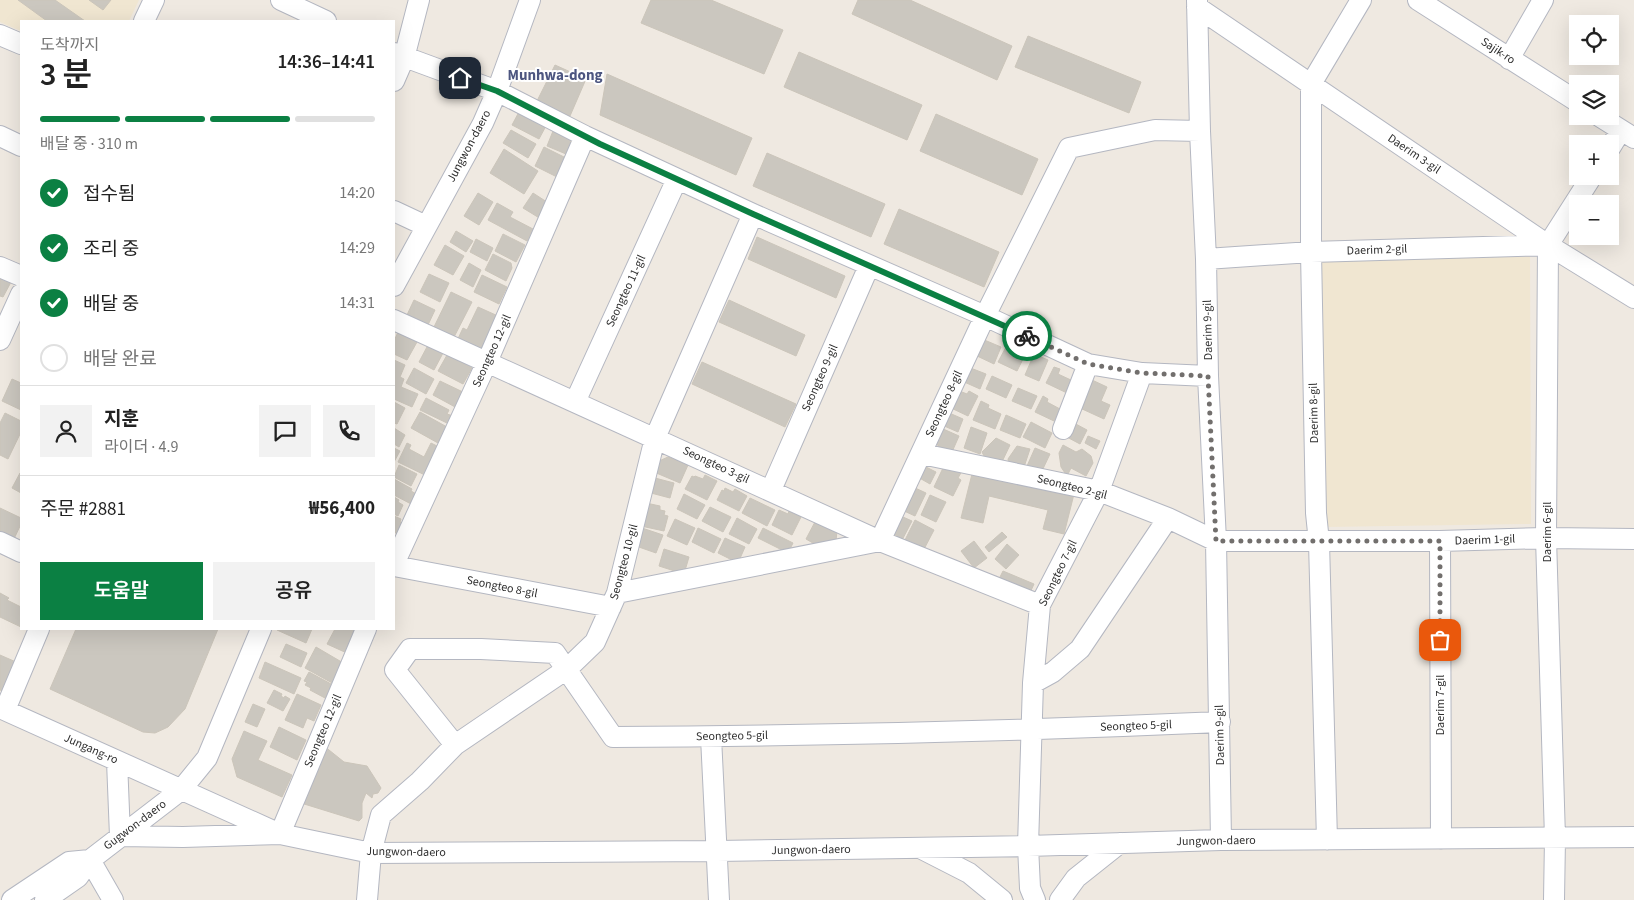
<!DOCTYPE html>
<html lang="ko">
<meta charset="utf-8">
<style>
body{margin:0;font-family:"Source Sans 3","Noto Sans KR",sans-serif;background:#f2f2f2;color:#222;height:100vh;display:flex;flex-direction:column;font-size:19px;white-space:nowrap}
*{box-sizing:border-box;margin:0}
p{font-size:16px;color:#767676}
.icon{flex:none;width:28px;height:28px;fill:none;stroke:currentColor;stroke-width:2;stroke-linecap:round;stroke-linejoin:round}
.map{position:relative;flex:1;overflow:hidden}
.drawer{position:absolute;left:20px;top:20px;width:375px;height:610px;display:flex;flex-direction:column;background:#fff;border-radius:0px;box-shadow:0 5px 20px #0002}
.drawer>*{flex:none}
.tools{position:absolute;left:1569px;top:15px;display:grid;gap:10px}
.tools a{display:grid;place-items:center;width:50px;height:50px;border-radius:0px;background:#fff;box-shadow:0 5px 20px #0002;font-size:25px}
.pin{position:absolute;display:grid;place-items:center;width:42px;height:42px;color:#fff;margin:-21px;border-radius:10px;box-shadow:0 2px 8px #0006}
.courier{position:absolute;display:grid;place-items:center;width:50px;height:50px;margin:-25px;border:4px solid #0b8043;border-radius:50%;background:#fff;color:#222;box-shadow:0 1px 6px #0007}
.overview em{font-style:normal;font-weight:600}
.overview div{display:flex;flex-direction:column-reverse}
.overview{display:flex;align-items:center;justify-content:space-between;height:85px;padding:0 20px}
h1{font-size:32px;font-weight:600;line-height:38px}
.bar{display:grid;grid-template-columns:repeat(4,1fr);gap:8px 5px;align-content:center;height:60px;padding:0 20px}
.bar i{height:6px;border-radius:4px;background:#e0e0e0}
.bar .active{background:#0b8043}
.bar p{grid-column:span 4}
.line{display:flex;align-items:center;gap:12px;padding:0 20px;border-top:1px solid #e0e0e0}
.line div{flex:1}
.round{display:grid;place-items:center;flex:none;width:52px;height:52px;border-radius:0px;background:#f2f2f2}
ol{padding:0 20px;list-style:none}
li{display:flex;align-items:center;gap:15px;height:55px}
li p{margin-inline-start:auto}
li .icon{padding:5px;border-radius:50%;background:#0b8043;color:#fff;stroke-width:4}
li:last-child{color:#767676}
li i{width:28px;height:28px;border:2px solid #e0e0e0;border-radius:50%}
.button{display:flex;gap:10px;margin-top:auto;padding:10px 20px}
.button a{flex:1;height:58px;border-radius:0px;background:#0b8043;color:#fff;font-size:20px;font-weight:600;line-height:58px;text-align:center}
.button a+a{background:#f2f2f2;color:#222}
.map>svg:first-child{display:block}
</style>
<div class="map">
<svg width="1634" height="900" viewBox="0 0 1634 900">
<rect width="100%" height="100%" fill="#efe9e1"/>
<path fill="#f0e6d1" d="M0,0H139L129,21H21V31L0,22Z
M1530,254L1531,524L1324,527L1318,257Z"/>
<path fill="#cbc7bf" stroke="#cbc5ba" d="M18,0H55L85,21H47Z
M89,0H111L103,10Z
M651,0H711L783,30L764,74L641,23Z
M858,0H910L1012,46L997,80L852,14Z
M1028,36L1141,82L1129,113L1015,67Z
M799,52L922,105L907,140L784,87Z
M555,65L586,79L570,116L537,101Z
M607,74L752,138L736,175L600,115Z
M520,110L547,124L539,139L512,125Z
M936,114L1038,159L1022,195L920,151Z
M555,126L575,134L566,154L547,146Z
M511,130L536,144L528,158L503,143Z
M544,147L570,160L561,179L535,166Z
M504,149L538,171L524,194L490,173Z
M767,153L885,204L871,237L753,186Z
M478,193L493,202L479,225L464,216Z
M533,193L550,204L541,219L523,208Z
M497,203L513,212L510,217L533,229L527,241L488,220Z
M899,209L999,252L984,287L884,244Z
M456,231L473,241L466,252L450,242Z
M503,234L525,245L516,262L495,251Z
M757,237L845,276L836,298L748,259Z
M476,239L493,248L487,261L470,252Z
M445,245L464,256L453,275L434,265Z
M493,254L511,263L512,268L506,281L485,270Z
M469,263L481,270L473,287L460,280Z
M429,274L449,283L440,302L420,292Z
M482,275L507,287L499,304L474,292Z
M0,277L11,282L3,297L0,296Z
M451,292L472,302L453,339L433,329Z
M414,300L435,310L427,327L406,317Z
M729,300L805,335L796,356L719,322Z
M478,307L498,316L480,354L456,343L463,328L467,330Z
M398,332L417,342L407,360L394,354V341Z
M982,339L1001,347L994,364L975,355Z
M428,345L443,353L434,370L419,362Z
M1006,347L1013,350L1011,354L1023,359L1017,371L998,362Z
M1034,354L1048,360L1039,381L1025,375Z
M447,355L472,368L463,384L438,371Z
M394,360L405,365L400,377L404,379L401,387L418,394L412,407L394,399Z
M702,362L796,404L785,427L692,384Z
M968,367L986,374L980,389L962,381Z
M1054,367L1060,369L1058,374L1073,381L1067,393L1046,383Z
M414,368L434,379L426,394L406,383Z
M992,376L1012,385L1006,398L986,389Z
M12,379L21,383V410L2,401Z
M1092,380L1107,387L1101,401L1110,405L1104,419L1080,408Z
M440,381L465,393L457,408L433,395Z
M1018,388L1037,396L1031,409L1012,401Z
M957,390L967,394L969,391L978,396L968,416L949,407Z
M1043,396L1048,399L1047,402L1060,409L1054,421L1035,412Z
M426,398L449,410L447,414L453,416L449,424L420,410Z
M981,401L989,405L988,408L1001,414L995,429L973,420Z
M394,402L405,408L397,424L394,423Z
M420,412L447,427L438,443L411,428Z
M947,412L963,419L958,432L942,425Z
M5,413L21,421V432L8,459L0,455V423Z
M1006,415L1026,424L1020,438L1000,430Z
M1031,422L1052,433L1045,448L1023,437Z
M1072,422L1087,430L1080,444L1065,436Z
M971,427L987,433L980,454L964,448Z
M394,428L405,435L399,447L394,444Z
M941,428L959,436L952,452L938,446L936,439Z
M1088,436L1100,441L1096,449L1085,443Z
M996,438L1010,445L1000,466L985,458L982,452Z
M407,443L411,445L409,449L424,457L431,443L443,449L429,477L398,462Z
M1063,445L1076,452L1082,449L1091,456L1093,463L1086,476L1071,468L1067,476L1061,467L1059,453Z
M1017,446L1030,449L1023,470L1009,464L1008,459Z
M394,448L400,451L394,462Z
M1035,448L1050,454L1041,473L1027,466Z
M668,457L688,465L680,483L654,472L659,461Z
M399,465L417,474L411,486L394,477Z
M922,465L936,472L930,484L916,476Z
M943,468L950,471L951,469L962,471L958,478L961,480L953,496L934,487Z
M973,470L1074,494L1064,534L1043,529L1048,510L989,496L983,523L961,518Z
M20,473L21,474V493L12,488Z
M705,475L717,481L707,500L685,489L692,476L694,477L695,476L703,479Z
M655,478L674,483L670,498L651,493Z
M394,479L412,489L411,491L418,495L413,505L394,495Z
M913,487L926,493L915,516L902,510Z
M725,488L733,492L735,489L747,496L739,511L717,500L722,490L724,491Z
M684,494L705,505L697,519L677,509Z
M930,495L946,502L936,522L921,515Z
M394,497L399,500L398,502L403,505L398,516L394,514Z
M750,498L775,510L767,526L742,513Z
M646,503L660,506V510L665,511L664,515L668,516L664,531L641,526Z
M710,507L731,517L723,532L702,521Z
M0,508L21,518V524L13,541L0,534Z
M779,510L788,514L789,511L801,517L792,535L772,525Z
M394,516L401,519L400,522L404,524L399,535L394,532Z
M898,517L902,519L903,517L912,521L900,544L890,534Z
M737,518L757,529L749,544L729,534Z
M675,519L695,528L687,545L667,536Z
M816,520L837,531L836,541L818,546L806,539Z
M915,520L934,530L922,553L903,544Z
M642,528L663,535L656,553L636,546Z
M698,528L721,539L714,553L692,542Z
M763,528L793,543L788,553L758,538Z
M1002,532L1007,537L989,552L985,547Z
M725,538L745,547L738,563L718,553Z
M974,541L987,558L974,568L961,551Z
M1007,544L1019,555L1006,569L995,559Z
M664,549L689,557L684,574L659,566Z
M1003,571L1034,584L1029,595L998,581Z
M0,593L9,598L7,600L21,607V627L0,617Z
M76,629H218L185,709L168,727L155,733L143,732L50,689Z
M278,629H312L306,643L277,630Z
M335,629H361L349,654L327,644Z
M286,644L307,653L301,667L280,657Z
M316,647L345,664L334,684L305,668Z
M0,655L16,662L3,691L0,690Z
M265,662L301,678L294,694L259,678Z
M309,672L333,685L325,698L310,690L311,688L305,685L307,682L304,681Z
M274,690L282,694L281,696L284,698L285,696L290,699L283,711L267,703Z
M297,694L321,705L314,721L307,718L303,728L285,720Z
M253,704L265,709L257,727L245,722Z
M279,727L306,740L297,760L270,747Z
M244,731L267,741L258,760L292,775L282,797L237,777L232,759Z
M324,746L344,762L367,766L381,788L378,793L373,794L372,798L366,793L362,803V818L359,821L301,803Z"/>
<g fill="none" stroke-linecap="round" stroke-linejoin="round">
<defs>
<path id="minor" d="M281,0L326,21
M1197,0L1200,131L1206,259L1208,376L1216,541L1221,840
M1418,0L1578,102
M1197,7L1548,245L1634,298
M144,21L154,0
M0,35L21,44
M394,53L497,91L585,136L753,214L985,316L1088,364L1142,373L1208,376
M1509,59L1543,0
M394,81L404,58L419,0
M1599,116L1634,138
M0,136L21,146
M1610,148L1621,130
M394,211L426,226
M1206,259L1311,252L1548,245
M0,267L21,276
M394,286L483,123L497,91L530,0
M394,320L880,541L1040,605
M0,340L21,294
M575,402L677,179
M1063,429L1088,364
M922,454L1099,491L1168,518L1216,541H1440L1546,538L1634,539
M771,490L869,266
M1440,541L1441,839
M0,542L21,552
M394,564L487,362L585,136
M394,566L611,607
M617,593L880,541L985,316L1069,148L1155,130L1200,131
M1033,683L1053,672L1080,649L1168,518
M0,708L280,834L371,853L717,851L1028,846L1221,840L1634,837
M5,710L39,629
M711,737L719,900
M455,745L395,670L410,649H481L555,653L613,737C816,736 1018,731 1220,722
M117,761L120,836
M120,836L183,837L280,834L366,629
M1327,840L1319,542L1316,513L1311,252V84L1361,0
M922,849L969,873L1002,900
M90,860L113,900
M12,900L69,862L90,860
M45,900L78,877L90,860L181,790L207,758L261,629
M367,900L371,853L381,815L420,781L455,745L567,669L595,642L617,593L655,438L753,214
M1035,900L1030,888L1028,846L1033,683L1040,605L1099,491L1142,373
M1060,900L1076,878L1120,843
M1554,900L1555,838L1546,538L1548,245L1592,176"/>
</defs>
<use href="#minor" stroke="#b4b7c1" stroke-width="22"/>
<use href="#minor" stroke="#fff" stroke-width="20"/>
</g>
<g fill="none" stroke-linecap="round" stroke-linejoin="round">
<path stroke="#726f6d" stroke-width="5" stroke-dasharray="0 9" d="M1027,336L1088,364L1142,373L1208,376L1216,541H1440V640"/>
<path stroke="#0b8043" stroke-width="6" d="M460,78L497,91L600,144L753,214L1027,336"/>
</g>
<g text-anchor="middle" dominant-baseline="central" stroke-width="4" stroke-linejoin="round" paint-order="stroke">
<g font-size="12" fill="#2e2e2e" stroke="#fff">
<text transform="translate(1498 51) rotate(33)">Sajik-ro</text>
<text transform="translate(469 146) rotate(-62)">Jungwon-daero</text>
<text transform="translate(1414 154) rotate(34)">Daerim 3-gil</text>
<text transform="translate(1377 250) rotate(-2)">Daerim 2-gil</text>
<text transform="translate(626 291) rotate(-65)">Seongteo 11-gil</text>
<text transform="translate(1208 330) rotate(-91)">Daerim 9-gil</text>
<text transform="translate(492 351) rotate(-66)">Seongteo 12-gil</text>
<text transform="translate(820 378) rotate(-66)">Seongteo 9-gil</text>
<text transform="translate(944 404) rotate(-65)">Seongteo 8-gil</text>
<text transform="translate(1314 413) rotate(-91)">Daerim 8-gil</text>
<text transform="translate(716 465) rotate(25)">Seongteo 3-gil</text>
<text transform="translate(1072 487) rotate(14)">Seongteo 2-gil</text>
<text transform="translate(1547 532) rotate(-90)">Daerim 6-gil</text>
<text transform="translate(1485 540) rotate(-2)">Daerim 1-gil</text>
<text transform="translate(624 562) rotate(-75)">Seongteo 10-gil</text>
<text transform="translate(1058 573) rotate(-64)">Seongteo 7-gil</text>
<text transform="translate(502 587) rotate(11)">Seongteo 8-gil</text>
<text transform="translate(1440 705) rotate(-90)">Daerim 7-gil</text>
<text transform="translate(1136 726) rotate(-2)">Seongteo 5-gil</text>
<text transform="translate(323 731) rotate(-67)">Seongteo 12-gil</text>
<text transform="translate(1220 735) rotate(-91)">Daerim 9-gil</text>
<text transform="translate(732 736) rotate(-1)">Seongteo 5-gil</text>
<text transform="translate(91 749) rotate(24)">Jungang-ro</text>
<text transform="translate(135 825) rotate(-37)">Gugwon-daero</text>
<text transform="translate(1216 841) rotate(-1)">Jungwon-daero</text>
<text transform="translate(811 850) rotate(-1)">Jungwon-daero</text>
<text transform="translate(406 852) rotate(1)">Jungwon-daero</text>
</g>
<g font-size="15" font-weight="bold" fill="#4d5680" stroke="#fff">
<text x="555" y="75">Munhwa-dong</text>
</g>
</g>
</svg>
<div class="tools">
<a><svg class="icon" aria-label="locate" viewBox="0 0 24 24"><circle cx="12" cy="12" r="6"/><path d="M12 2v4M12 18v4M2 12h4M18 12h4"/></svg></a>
<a><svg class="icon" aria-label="layers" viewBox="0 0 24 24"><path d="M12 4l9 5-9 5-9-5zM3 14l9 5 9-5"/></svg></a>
<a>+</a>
<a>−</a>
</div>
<div class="pin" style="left:1440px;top:640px;background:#ea580c"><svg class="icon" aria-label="bag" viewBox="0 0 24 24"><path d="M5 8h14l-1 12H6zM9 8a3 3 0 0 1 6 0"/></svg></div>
<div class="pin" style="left:460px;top:78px;background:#1f2937"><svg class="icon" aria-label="home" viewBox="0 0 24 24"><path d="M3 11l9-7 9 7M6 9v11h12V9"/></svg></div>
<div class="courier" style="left:1027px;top:336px"><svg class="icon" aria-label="bike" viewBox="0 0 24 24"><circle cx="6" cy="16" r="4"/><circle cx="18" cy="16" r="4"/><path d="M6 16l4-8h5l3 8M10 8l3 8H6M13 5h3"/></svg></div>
<section class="drawer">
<div class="overview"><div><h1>3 분</h1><p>도착까지</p></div><em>14:36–14:41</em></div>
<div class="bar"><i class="active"></i><i class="active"></i><i class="active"></i><i></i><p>배달 중 · 310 m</p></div>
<ol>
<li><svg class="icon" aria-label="check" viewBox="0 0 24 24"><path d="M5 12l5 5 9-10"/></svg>접수됨<p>14:20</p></li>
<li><svg class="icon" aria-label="check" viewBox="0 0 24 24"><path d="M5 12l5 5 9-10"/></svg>조리 중<p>14:29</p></li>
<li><svg class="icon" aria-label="check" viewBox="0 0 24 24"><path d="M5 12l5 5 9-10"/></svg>배달 중<p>14:31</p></li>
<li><i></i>배달 완료</li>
</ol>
<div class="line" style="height:90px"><a class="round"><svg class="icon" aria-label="person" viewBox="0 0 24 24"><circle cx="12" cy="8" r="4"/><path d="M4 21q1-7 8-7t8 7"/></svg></a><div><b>지훈</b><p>라이더 · 4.9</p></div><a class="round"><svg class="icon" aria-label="chat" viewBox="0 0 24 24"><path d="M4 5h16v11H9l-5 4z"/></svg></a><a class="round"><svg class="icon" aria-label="phone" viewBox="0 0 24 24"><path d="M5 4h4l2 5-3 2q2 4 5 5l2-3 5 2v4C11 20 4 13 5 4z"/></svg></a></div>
<div class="line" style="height:65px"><div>주문 #2881</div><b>₩56,400</b></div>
<div class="button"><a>도움말</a><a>공유</a></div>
</section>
</div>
